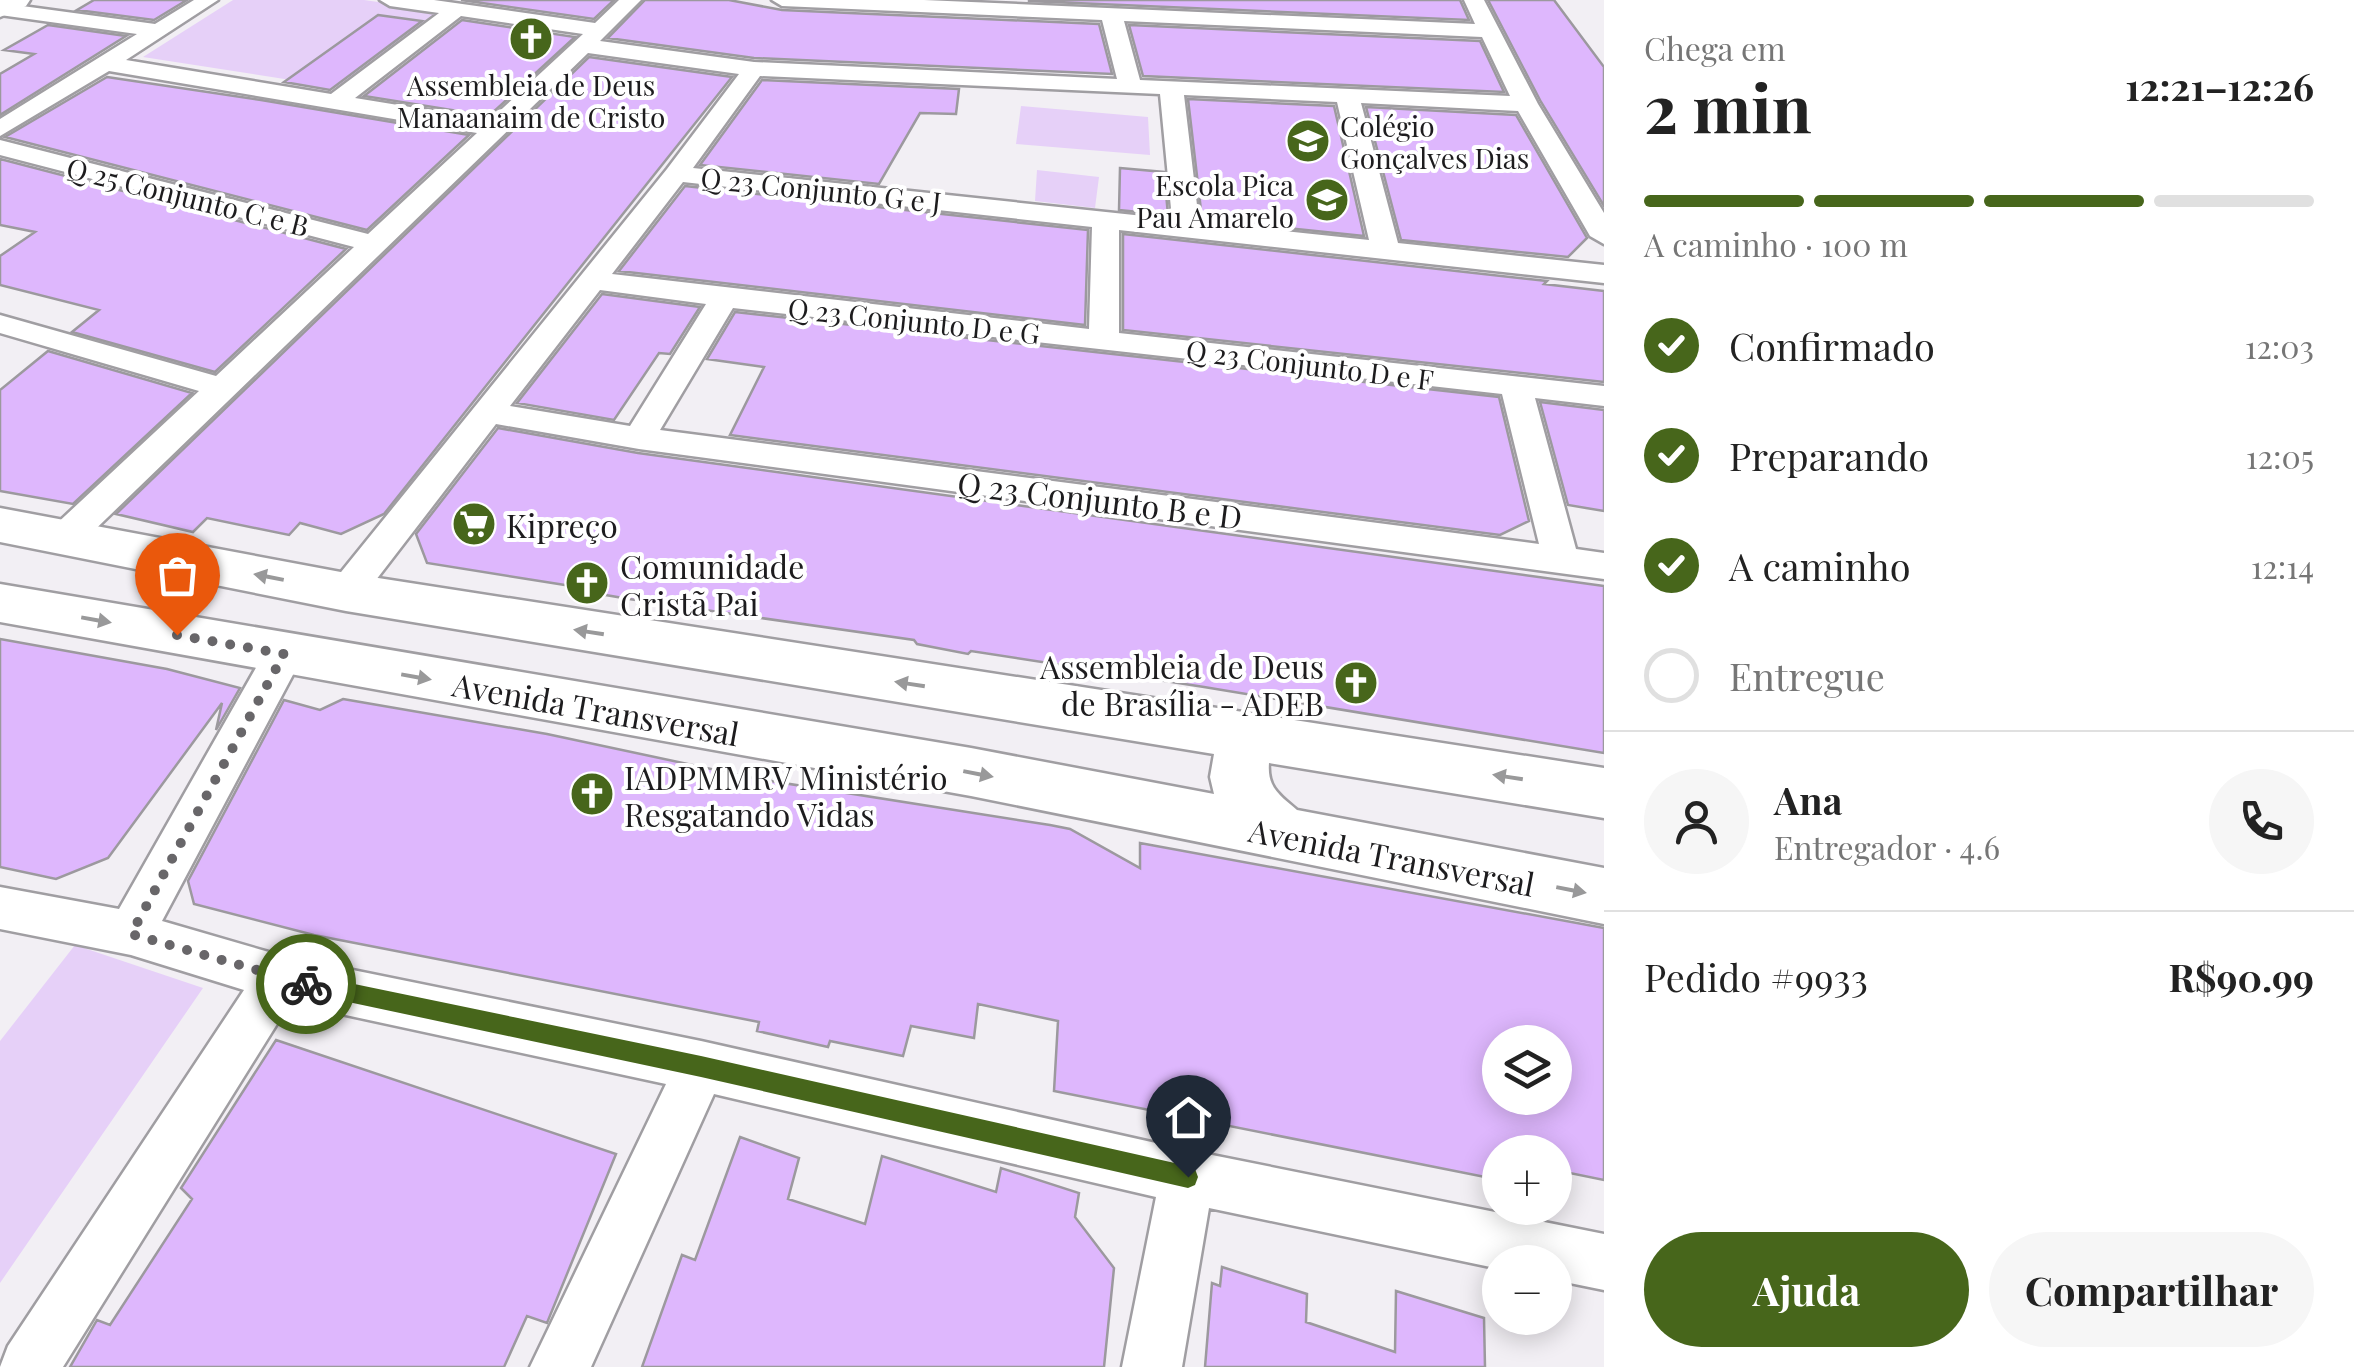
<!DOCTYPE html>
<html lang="pt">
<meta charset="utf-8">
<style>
body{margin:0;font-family:"Playfair Display",serif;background:#f6f6f6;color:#222;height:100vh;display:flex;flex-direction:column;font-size:38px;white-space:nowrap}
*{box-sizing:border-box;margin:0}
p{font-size:32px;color:#767676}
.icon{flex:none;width:55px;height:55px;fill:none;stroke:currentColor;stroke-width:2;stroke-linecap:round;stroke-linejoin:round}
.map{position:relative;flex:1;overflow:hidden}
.side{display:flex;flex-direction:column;background:#fff;width:750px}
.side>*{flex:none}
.tools{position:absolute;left:1482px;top:1025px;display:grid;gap:20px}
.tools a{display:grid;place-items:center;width:90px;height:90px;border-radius:50%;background:#fff;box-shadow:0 5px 25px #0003;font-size:50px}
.pin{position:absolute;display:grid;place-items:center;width:85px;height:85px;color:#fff;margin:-102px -42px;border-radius:50% 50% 50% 0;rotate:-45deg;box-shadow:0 0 10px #0007}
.pin .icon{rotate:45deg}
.courier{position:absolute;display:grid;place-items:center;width:100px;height:100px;margin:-50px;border:8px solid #47661b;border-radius:50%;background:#fff;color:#222;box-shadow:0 2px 12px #0007}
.head em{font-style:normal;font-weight:700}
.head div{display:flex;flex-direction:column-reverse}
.head{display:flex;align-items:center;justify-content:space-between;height:170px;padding:0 40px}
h1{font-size:65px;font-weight:700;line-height:75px}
.bar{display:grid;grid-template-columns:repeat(4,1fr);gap:15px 10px;align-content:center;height:120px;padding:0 40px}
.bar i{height:12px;border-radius:8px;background:#e0e0e0}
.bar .current{background:#47661b}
.bar p{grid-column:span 4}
.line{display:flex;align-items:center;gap:25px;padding:0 40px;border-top:2px solid #e0e0e0}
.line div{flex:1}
.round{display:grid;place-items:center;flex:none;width:105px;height:105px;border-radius:52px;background:#f6f6f6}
ol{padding:0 40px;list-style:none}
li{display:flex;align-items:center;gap:30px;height:110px}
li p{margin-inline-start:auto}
li .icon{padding:10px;border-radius:50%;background:#47661b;color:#fff;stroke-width:4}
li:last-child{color:#767676}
li i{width:55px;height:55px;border:5px solid #e0e0e0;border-radius:50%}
.button{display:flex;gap:20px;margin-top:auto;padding:20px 40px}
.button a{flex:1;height:115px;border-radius:60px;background:#47661b;color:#fff;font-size:40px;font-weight:700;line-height:115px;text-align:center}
.button a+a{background:#f6f6f6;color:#222}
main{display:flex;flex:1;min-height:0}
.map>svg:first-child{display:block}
</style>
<main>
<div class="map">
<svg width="1604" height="1367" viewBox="0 0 1604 1367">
<rect width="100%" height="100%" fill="#f2eff4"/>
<path fill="#e6d0f8" d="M233,0H364L442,11L342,88L143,57Z
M1021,106L1148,117L1150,155L1016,144Z
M1037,170L1099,177L1095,208L1035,201Z
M75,945L203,988L0,1283V1041Z"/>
<path fill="#deb7fd" stroke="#9c999e" stroke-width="2.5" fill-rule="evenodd" d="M94,0H187L154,20L77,10Z
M461,0H614L594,19Z
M645,0H729L782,10L1099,24L1112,74L754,58L608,38Z
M1029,0H1460L1469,20L1029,1Z
M1488,0H1554L1604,67V206L1541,102Z
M378,15L422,21L330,90L284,82Z
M462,20L575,37L489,116L364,96Z
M48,25L126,36L0,115V74L34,54L4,50Z
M1129,25L1480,41L1504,92L1143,76Z
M589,57L732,77L384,514L341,534L300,523L289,535L207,518L193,532L116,514Z
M107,77L261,100L469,135L367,230L5,137Z
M762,80L959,89L956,114L920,113L879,184L700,165Z
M1188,99L1334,106L1364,236L1202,219Z
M1366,107L1516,115L1587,238L1568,257L1401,240Z
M0,159L346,249L215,372L72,332L99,310L0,285V256L35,232L0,225Z
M1120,168L1164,172L1168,215L1119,210Z
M685,186L1088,230L1085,325L619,271Z
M1123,234L1547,281L1544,284L1604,291V382L1123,330Z
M602,294L700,307L670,354L659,353L614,420L517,403Z
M735,312L1499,397L1529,521L1500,535L730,435L764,367L707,359Z
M48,351L192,393L73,504L0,491V390Z
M1540,402L1604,410V511L1568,505Z
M498,428L638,453L1604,586V753L1204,687L971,651L968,654L917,644L914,640L629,599L588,592L590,589L427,563L416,534Z
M0,639L167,669L240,688L216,730L222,703L108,858L56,879L0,867Z
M343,699L547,734L758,779L1050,825L1070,829L1140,868V843L1604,928V1180L1555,1170V1152H1500V1180L1054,1091L1058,1021L978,1004L974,1038L911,1026L903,1056L830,1041L828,1047L757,1031L759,1022L314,935L194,904L188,881L284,700L320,710ZM1500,1042H1555V1098H1500Z
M276,1040L616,1154L547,1323L527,1316L504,1367H70L97,1320L110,1325L192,1199L181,1188Z
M740,1137L799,1158L788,1199L865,1224L882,1156L996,1192L1001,1168L1079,1193L1075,1217L1114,1268L1104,1367H642L682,1255L695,1260Z
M1222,1267L1307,1294L1306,1322L1395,1352L1396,1291L1484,1318L1485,1367H1205L1212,1283L1220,1286Z"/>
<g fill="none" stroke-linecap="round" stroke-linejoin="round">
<defs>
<path id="street" d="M194,0H218L126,60L331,94L439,13L390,6L380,0H434L595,23L619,0H641L600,41L754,62L1117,79L1102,20L782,6L772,0H924L1475,24L1464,0H1484L1538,104L1604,213V244L1590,236L1518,111L1361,103L1398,243L1604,265V283L1119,230V333L1604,386V406L1535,398L1576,549L1604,553V579L639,449L496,424L359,602L346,606L333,602L327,592L333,582L667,169L739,74L588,53L77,547L64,550L51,547L46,538L51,529L199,391L0,333V315L216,376L354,247L0,155V140L368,234L477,133L109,71L0,136V119L137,34L0,15V3L155,24ZM461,16L583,34L490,120L355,98ZM1124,21L1482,37L1510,96L1140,80ZM760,76L1160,94L1172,219L693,168ZM1184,95L1337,102L1369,240L1199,222ZM683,182L1092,227L1089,329L612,274ZM600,290L706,304L630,426L510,406ZM733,308L1502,394L1539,544L660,430Z
M284,639L298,643L304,654L162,921L279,955L701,1041L1187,1150L1604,1234V1290L1555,1280V1262H1500V1269L1209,1208L1182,1367H1122L1156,1197L714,1094L591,1367H530L666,1084L290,1003L63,1367H0L8,1346L244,990L131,955L0,929V887L119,909L270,643Z"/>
<path id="secondary" d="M0,0H30L26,6L0,17Z
M0,508L346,573L1604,768V818L1269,763C1267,787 1279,795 1297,810L1604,868V924L971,796L0,622V584L971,748L1214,794L1210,777L1214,754L346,611L0,542Z"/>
</defs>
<use href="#street" stroke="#a09ea2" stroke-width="5"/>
<use href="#secondary" stroke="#a09ea2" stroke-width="5"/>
<use href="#street" fill="#fff" fill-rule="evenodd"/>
<use href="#secondary" fill="#fff" fill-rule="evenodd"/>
</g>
<defs><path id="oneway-solid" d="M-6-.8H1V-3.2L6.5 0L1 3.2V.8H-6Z" transform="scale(2.5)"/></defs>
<g fill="#99999a">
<use href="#oneway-solid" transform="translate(269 577) rotate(-169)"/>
<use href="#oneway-solid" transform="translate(96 620) rotate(10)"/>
<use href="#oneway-solid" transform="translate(589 632) rotate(-171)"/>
<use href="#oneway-solid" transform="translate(416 677) rotate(10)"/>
<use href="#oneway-solid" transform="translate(910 684) rotate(-171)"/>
<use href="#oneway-solid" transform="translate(978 774) rotate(11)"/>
<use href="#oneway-solid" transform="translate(1508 777) rotate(-171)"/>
<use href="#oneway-solid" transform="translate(1571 890) rotate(11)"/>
</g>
<path fill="#47661b" d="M306,974L701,1056L1188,1166L1195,1169L1198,1177L1195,1185L1188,1188L701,1077L306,993L296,984Z"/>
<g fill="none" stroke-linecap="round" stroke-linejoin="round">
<path stroke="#686669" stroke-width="10" stroke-dasharray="0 18" d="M177,635L284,654L131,934L306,984"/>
</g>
<defs>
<symbol id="church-disc" viewBox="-11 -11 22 22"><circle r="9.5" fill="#47661b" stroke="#fff"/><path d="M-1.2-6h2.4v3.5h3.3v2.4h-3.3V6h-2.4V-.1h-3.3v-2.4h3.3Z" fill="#fff"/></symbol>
<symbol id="school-disc" viewBox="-11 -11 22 22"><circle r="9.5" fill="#47661b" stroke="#fff"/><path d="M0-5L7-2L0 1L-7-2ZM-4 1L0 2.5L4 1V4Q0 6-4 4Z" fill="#fff"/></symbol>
<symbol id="supermarket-disc" viewBox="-11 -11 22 22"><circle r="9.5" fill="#47661b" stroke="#fff"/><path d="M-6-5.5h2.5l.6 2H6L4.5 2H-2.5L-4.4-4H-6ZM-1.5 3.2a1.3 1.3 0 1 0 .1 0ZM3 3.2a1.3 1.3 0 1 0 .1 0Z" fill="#fff"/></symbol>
</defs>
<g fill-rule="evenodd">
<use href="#church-disc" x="506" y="14" width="50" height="50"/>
<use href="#school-disc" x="1283" y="116" width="50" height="50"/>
<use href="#school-disc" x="1302" y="175" width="50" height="50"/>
<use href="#supermarket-disc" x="449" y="499" width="50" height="50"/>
<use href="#church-disc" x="562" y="558" width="50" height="50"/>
<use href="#church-disc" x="1331" y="658" width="50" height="50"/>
<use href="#church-disc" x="567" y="769" width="50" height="50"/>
</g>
<g text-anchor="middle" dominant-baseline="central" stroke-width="8" stroke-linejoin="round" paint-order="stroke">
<g font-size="28" fill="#1d1c1e" stroke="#fff">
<text x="531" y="84">Assembleia de Deus<tspan x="531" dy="32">Manaanaim de Cristo</tspan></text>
<text x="1340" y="125" text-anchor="start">Colégio<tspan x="1340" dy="32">Gonçalves Dias</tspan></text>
<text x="1294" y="184" text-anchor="end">Escola Pica<tspan x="1294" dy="32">Pau Amarelo</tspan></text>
</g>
<g font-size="28" fill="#1d1c1e" stroke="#fff">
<text transform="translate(821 189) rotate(6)">Q 23 Conjunto G e J</text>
<text transform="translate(188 196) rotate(14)">Q 25 Conjunto C e B</text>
<text transform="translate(914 320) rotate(6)">Q 23 Conjunto D e G</text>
<text transform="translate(1310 364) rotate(7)">Q 23 Conjunto D e F</text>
</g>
<g font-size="32" fill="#1d1c1e" stroke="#fff">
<text transform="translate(1100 499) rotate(7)">Q 23 Conjunto B e D</text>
<text transform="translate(596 708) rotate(10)">Avenida Transversal</text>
<text transform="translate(1392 856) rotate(11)">Avenida Transversal</text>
</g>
<g font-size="32" fill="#1d1c1e" stroke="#fff" text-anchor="start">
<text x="506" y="524">Kipreço</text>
<text x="620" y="565">Comunidade<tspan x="620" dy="37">Cristã Pai</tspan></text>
<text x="1324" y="665" text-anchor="end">Assembleia de Deus<tspan x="1324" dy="37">de Brasília - ADEB</tspan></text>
<text x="624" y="776">IADPMMRV Ministério<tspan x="624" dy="37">Resgatando Vidas</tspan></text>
</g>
</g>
</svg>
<div class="tools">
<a><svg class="icon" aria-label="layers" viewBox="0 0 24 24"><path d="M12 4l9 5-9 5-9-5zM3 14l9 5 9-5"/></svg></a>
<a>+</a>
<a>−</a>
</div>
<div class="pin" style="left:177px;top:635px;background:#ea580c"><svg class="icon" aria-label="bag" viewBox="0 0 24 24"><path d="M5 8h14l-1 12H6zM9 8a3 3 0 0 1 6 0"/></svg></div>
<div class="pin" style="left:1188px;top:1177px;background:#1f2937"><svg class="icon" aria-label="home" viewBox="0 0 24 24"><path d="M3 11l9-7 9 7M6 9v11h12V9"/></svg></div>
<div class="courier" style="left:306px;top:984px"><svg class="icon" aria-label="bike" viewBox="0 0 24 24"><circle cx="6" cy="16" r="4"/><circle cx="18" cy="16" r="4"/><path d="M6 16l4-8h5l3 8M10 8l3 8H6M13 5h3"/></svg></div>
</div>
<section class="side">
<div class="head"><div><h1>2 min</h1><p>Chega em</p></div><em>12:21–12:26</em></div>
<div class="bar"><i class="current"></i><i class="current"></i><i class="current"></i><i></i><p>A caminho · 100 m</p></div>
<ol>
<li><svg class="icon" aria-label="check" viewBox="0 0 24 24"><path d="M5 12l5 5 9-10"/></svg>Confirmado<p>12:03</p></li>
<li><svg class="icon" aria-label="check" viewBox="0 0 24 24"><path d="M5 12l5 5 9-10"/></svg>Preparando<p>12:05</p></li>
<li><svg class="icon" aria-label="check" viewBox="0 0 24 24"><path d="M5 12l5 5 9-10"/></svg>A caminho<p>12:14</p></li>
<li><i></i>Entregue</li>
</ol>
<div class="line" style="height:180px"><a class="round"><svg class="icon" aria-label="person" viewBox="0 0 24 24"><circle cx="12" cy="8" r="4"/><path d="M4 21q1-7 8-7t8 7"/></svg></a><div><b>Ana</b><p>Entregador · 4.6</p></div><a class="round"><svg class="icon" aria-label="phone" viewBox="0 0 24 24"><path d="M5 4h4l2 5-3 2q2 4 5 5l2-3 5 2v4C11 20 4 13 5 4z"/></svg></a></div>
<div class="line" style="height:130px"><div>Pedido #9933</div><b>R$90.99</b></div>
<div class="button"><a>Ajuda</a><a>Compartilhar</a></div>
</section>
</main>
